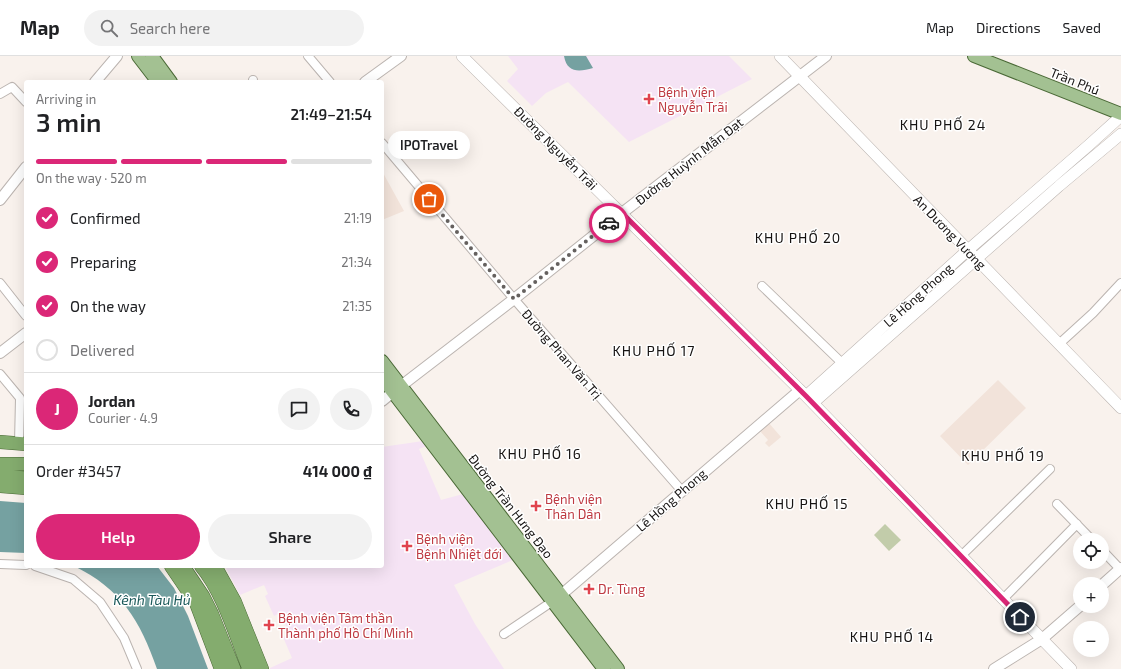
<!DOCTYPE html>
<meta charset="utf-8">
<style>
body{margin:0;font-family:"Exo 2",sans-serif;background:#f2f2f2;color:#202124;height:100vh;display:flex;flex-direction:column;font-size:15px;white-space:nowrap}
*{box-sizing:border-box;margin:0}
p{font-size:13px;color:#757577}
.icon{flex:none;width:22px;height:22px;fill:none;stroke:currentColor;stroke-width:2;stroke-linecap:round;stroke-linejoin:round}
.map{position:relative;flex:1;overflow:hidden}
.details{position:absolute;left:24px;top:24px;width:360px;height:488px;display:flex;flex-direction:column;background:#fff;border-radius:4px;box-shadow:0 4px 16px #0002}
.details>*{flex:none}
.tools{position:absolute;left:1073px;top:477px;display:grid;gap:8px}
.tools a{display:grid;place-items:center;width:36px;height:36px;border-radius:50%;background:#fff;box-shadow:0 4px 16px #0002;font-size:20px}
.pin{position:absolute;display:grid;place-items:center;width:34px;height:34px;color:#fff;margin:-17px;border:2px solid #fff;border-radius:50%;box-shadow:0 1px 4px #0007}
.courier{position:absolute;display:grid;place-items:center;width:40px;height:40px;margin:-20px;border:3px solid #db2777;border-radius:50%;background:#fff;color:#222;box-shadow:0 1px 5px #0007}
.bubble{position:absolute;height:28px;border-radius:14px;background:#fff;box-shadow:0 4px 16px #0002;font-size:13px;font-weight:600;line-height:28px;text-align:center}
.headline em{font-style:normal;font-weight:600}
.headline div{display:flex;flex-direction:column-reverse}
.headline{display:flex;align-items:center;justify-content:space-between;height:68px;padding:0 12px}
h1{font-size:26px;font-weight:600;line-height:30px}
.bar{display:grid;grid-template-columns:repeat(4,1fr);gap:6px 4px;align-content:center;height:48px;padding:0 12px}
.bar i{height:5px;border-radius:3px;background:#e0e0e0}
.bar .active{background:#db2777}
.bar p{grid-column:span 4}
.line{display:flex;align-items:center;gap:10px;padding:0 12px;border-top:1px solid #e0e0e0}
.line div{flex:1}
.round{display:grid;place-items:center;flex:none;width:42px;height:42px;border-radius:21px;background:#f2f2f2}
ol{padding:0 12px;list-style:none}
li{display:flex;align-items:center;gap:12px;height:44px}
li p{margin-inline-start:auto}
li .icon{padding:4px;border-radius:50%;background:#db2777;color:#fff;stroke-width:4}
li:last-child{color:#757577}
li i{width:22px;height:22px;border:2px solid #e0e0e0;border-radius:50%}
.primary-button{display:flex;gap:8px;margin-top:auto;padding:8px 12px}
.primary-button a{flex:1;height:46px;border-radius:24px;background:#db2777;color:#fff;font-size:16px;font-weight:600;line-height:46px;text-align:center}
.primary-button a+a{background:#f2f2f2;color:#202124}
header{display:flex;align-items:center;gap:24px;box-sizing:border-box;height:56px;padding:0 20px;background:#fff;border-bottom:1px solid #e0e0e0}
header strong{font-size:19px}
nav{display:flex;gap:22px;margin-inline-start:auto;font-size:14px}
.search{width:280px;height:36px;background:#f2f2f2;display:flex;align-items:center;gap:10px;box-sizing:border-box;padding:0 14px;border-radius:22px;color:#757577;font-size:15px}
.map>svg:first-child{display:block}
</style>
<header>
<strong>Map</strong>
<div class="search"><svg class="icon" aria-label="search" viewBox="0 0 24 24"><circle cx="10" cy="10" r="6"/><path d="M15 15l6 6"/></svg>Search here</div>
<nav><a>Map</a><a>Directions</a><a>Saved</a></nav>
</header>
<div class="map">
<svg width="1121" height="613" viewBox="0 0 1121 613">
<rect width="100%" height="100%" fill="#f9f2ed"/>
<path fill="#f2e3da" d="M382,115L404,155L382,164Z
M998,324L1026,352L968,409L940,380Z
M768,366L781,381L769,391L765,387L768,384L759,374Z"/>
<path fill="#f5e3f4" d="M508,0H729L752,23L629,86L568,26L546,37L532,50L507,25L518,13Z
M423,385L427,390L419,393L441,444L463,438L513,504L454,529L475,568L504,613H270V612L292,602L283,581L288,579L286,575L288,574L282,560L280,561L278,558L274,560L265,540L268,538L264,529L240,539L225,510H382V391Z"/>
<path fill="#c2ccaa" d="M885,468L901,484L889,495L874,479Z"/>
<path fill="#75a1a1" d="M564,0H586L593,12C579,16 567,17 564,0Z
M0,445L26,447V497L0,496Z
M74,510H157L174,532L188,560L208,613H157C140,564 121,533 74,510Z"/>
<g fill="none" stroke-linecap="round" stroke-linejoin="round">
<defs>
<path id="minor" d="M308,0L330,26
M253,24V26
M0,38L12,31L26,46
M382,87L514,243L682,435
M0,227L26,260
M762,230L842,307
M1059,288L1093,257L1121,227
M0,318L20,342L19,387
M1057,448L1092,484
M1102,494L1120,513
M961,500L1050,413
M0,508L26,509
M35,510L73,523L100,546L124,582L137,613
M1003,543L1077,468
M504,578L553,545"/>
<path id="tertiary" d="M95,26L117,0
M365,26L401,0
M0,144L26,111
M0,297L26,277
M401,330L514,243L622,157L826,0
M382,345L393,336
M1102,529L1121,512
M561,539L800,334
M994,613L1042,583L1080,550"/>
<path id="secondary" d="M462,0L806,340L1071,613
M780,0L1121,352
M806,340L968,194L1089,89L1121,60
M813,347L1059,130L1121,78"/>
<path id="primary" d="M138,0L158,26
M152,0L171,26
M974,0L1121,58
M382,305L618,613
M382,322L604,613"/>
<path id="trunk" d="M0,386L26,388
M0,408H26
M0,420L26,422
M0,430L26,432
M171,510L196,547L221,613
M183,510L203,540L212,558L234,613
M201,510C223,536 236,581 249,613
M215,510L235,546L262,613"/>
</defs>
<use href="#minor" stroke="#bbb4b0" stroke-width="10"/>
<use href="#tertiary" stroke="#bbb4b0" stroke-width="12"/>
<use href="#secondary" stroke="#bbb4b0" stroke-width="12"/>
<use href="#primary" stroke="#4a6936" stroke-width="14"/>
<use href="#trunk" stroke="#4a6936" stroke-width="14"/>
<use href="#minor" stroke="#fff" stroke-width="8"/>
<use href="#tertiary" stroke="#fff" stroke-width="10"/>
<use href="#secondary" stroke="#fff" stroke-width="11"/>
<use href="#primary" stroke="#a3c192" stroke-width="12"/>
<use href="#trunk" stroke="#84ac6e" stroke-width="13"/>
</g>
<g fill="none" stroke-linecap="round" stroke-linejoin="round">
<path stroke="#65615f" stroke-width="4" stroke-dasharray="0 7.2" d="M429,143L514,243L609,167"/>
<path stroke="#db2777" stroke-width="5" d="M609,167L622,157L806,340L1020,561"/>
</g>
<g fill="#e0444e" stroke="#fff" stroke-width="1.5">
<path d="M647 37h4v4h4v4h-4v4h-4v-4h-4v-4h4z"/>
<path d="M534 444h4v4h4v4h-4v4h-4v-4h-4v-4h4z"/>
<path d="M405 484h4v4h4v4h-4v4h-4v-4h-4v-4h4z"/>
<path d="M587 527h4v4h4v4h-4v4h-4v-4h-4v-4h4z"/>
<path d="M267 563h4v4h4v4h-4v4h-4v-4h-4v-4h4z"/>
</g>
<g text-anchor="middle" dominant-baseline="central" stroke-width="3" stroke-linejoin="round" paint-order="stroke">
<g font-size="13" fill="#161312" stroke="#fff">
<text transform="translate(1075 25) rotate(22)">Trần Phú</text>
<text transform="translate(556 92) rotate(45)">Đường Nguyễn Trãi</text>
<text transform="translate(689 105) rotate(-38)">Đường Huỳnh Mẫn Đạt</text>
<text transform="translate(950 176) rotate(46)">An Dương Vương</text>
<text transform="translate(918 239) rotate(-42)">Lê Hồng Phong</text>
<text transform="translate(562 298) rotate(49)">Đường Phan Văn Trị</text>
<text transform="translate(671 444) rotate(-41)">Lê Hồng Phong</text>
<text transform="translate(511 450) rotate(52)">Đường Trần Hưng Đạo</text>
</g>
<g font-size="13" fill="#be3a42" stroke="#fff" text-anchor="start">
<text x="658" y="36">Bệnh viện<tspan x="658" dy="15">Nguyễn Trãi</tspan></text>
<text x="545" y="443">Bệnh viện<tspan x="545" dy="15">Thân Dân</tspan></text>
<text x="416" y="483">Bệnh viện<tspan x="416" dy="15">Bệnh Nhiệt đới</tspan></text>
<text x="598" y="533">Dr. Tùng</text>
<text x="278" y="562">Bệnh viện Tâm thần<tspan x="278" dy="15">Thành phố Hồ Chí Minh</tspan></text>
</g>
<g font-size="14" letter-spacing="1" fill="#161312" stroke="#fff">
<text x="943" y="68">KHU PHỐ 24</text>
<text x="798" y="181">KHU PHỐ 20</text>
<text x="654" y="294">KHU PHỐ 17</text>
<text x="540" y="397">KHU PHỐ 16</text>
<text x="1003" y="399">KHU PHỐ 19</text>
<text x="807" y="447">KHU PHỐ 15</text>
<text x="892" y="580">KHU PHỐ 14</text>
</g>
<g font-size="14" font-style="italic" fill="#1b595a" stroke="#fff">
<text x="152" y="543">Kênh Tàu Hủ</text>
</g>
</g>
</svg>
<div class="tools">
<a><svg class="icon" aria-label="locate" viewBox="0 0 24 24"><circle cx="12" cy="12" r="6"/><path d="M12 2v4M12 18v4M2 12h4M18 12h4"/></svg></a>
<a>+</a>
<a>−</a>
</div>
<div class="pin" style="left:429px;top:143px;background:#ea580c"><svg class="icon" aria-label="bag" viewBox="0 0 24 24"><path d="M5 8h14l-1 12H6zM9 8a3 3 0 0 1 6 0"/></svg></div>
<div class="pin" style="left:1020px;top:561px;background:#1f2937"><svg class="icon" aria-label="home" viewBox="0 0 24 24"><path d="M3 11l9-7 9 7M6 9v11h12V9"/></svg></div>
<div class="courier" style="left:609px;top:167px"><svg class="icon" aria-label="car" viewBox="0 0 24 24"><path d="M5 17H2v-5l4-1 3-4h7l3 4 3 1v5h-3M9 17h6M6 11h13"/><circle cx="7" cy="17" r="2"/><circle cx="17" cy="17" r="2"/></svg></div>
<div class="bubble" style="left:388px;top:75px;width:82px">IPOTravel</div>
<section class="details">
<div class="headline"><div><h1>3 min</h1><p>Arriving in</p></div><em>21:49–21:54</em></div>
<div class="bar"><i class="active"></i><i class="active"></i><i class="active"></i><i></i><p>On the way · 520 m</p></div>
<ol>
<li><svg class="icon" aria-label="check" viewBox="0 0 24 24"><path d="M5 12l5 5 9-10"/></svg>Confirmed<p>21:19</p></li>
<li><svg class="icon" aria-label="check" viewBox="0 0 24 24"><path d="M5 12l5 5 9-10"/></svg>Preparing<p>21:34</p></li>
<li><svg class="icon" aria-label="check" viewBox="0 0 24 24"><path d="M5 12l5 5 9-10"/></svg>On the way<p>21:35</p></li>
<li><i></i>Delivered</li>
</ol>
<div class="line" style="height:72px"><b class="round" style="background:#db2777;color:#fff">J</b><div><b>Jordan</b><p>Courier · 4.9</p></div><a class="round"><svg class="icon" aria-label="chat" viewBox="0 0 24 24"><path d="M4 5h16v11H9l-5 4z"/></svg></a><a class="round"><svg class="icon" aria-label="phone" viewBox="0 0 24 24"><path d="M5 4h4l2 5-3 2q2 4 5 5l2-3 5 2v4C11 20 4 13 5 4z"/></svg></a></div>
<div class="line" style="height:52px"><div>Order #3457</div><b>414 000 ₫</b></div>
<div class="primary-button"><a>Help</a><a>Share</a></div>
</section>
</div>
